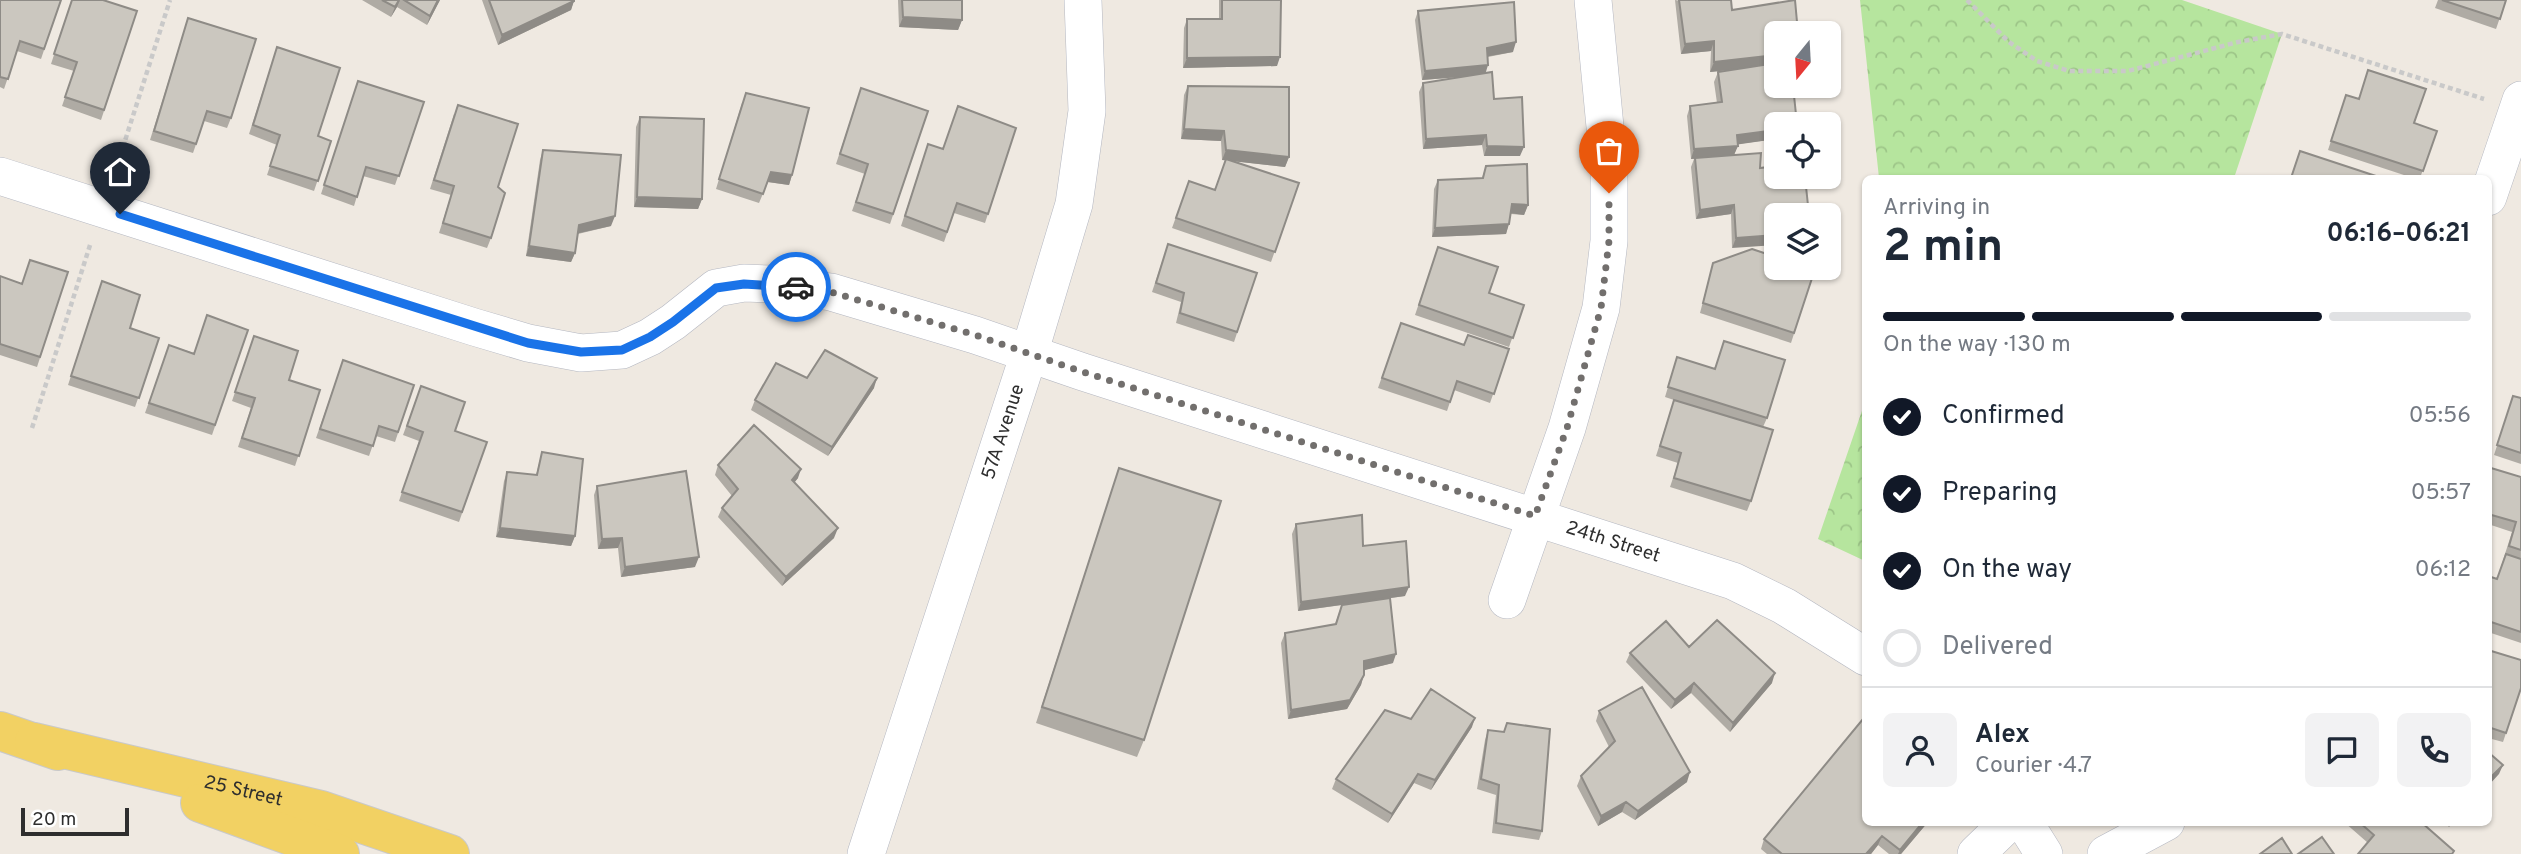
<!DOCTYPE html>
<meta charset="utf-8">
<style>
body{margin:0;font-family:Overpass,sans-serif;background:#f2f2f3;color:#1f2937;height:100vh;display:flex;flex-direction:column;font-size:26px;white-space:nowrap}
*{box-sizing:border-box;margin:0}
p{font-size:23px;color:#747a83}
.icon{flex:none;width:38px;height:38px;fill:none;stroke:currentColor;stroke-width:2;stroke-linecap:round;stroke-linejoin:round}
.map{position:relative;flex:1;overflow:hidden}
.panel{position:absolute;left:1862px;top:175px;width:630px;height:651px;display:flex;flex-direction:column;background:#fff;border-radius:10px;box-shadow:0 2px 5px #0004}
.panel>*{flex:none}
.needle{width:46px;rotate:198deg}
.controls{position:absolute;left:1764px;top:21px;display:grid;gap:14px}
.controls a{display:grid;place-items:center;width:77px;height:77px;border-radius:10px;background:#fff;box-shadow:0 2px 5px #0004;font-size:35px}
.scale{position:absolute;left:21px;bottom:18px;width:108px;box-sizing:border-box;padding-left:7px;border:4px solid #2e2e2e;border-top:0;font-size:19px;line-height:24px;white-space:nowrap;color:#2e2e2e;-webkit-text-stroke:5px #fff;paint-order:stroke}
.pin{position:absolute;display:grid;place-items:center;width:60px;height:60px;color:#fff;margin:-72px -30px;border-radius:50% 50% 50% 0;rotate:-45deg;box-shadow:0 0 7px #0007}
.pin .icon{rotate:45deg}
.courier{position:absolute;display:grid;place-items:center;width:70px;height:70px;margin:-35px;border:5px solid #1a73e8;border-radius:50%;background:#fff;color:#222;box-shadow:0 2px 9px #0007}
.summary em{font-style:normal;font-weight:700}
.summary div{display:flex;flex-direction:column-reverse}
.summary{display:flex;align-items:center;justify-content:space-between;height:119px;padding:0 21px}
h1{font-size:46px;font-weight:700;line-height:52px}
.bar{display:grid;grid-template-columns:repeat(4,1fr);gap:10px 7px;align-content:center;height:84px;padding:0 21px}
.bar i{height:9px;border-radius:5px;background:#e0e1e3}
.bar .selected{background:#111827}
.bar p{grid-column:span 4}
.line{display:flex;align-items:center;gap:18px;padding:0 21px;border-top:2px solid #e0e1e3}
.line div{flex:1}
.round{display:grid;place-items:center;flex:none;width:74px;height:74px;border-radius:10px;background:#f2f2f3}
ol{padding:0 21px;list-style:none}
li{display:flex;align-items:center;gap:21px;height:77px}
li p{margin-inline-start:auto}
li .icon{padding:7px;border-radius:50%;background:#111827;color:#fff;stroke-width:4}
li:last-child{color:#747a83}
li i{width:38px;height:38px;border:4px solid #e0e1e3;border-radius:50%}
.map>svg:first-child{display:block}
</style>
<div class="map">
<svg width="2521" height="854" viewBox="0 0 2521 854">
<defs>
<pattern id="park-crowns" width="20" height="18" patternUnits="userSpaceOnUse" patternTransform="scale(1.75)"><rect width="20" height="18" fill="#b6e59e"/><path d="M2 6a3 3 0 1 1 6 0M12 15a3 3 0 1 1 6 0" fill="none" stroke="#9dc588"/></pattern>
</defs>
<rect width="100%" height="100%" fill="#efe9e1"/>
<path fill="url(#park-crowns)" d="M1860,0H2182L2282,34L2234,178H1879Z
M1865,402L1866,561H1865L1818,539Z"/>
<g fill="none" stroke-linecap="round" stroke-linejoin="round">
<defs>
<g id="minor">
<path id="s1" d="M0,176L474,327L528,343L581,353L622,350L650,337L673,322L716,288L744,283L772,284L831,292L975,335L1083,372L1733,581L1784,606L1866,657"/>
<path d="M2488,197L2521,100"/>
<path d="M1507,600L1567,428L1601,308L1609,241V169L1593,0"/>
<path d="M2024,822L2044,854"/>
<path id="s2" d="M866,854L1029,354L1074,204L1087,111L1083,0"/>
<path d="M1976,854L2009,822"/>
<path d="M2106,854L2166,822"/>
</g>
<g id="major">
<path d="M0,731L58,751"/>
<path id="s3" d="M34,742L321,810L450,854"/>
<path d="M200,803L340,854"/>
</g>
</defs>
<use href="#minor" stroke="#b4b7c1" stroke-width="38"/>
<use href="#major" stroke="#c9c9c9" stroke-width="40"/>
<path stroke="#c9c9c9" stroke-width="4.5" stroke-dasharray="5 3.5" stroke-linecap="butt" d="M1967,0L2009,42L2037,61L2069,71H2128L2238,42L2282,34L2484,99
M115,172L170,0
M32,428L91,242"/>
<use href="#minor" stroke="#fff" stroke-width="37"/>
<use href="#major" stroke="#f2d163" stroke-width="38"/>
</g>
<path fill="#afaba4" d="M0,0H61L41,59L17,51L4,89L0,87Z
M72,0L137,11L101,120L62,106L74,71L51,64Z
M362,0H440L427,25L397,7L391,17Z
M482,0H574L571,10L498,45Z
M898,0H962V20L958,30L899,27Z
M1219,0H1281L1277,66L1183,68L1184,28L1187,19H1219Z
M1675,0L1732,10L1776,33V139L1738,144L1734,155L1760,168L1776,166L1732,248L1731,214L1696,219L1691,167L1694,159H1691L1687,116L1690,106L1717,103L1714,82L1718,72L1747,68L1710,72L1711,51L1681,54Z
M2438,0H2506L2496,29L2435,8Z
M1418,11L1513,52L1488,57L1485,73L1494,99L1520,156H1484L1482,145L1423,149L1419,92L1423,83L1460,77L1422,80L1415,20Z
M185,28L231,118L227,128L204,121L193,153L150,140Z
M274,56L318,136L331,141L314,191L267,175L277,145L249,134Z
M358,81L424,102L395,185L363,176L354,206L321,194Z
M1188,86L1289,157L1285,167L1233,161L1299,183L1271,262L1172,228L1189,181L1215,190L1226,160H1222L1221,141L1181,139L1184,95Z
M861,88L928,111L890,224L852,211L865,174L836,164Z
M2346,95L2414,123L2437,131L2420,178H2413L2328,150Z
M742,103L792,175L789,185L768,182L759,203L716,189Z
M454,114L498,187L491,238L487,248L439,233L451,195L430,189Z
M640,117L702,199L698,209L634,207L636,127Z
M1016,128L985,223L954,213L944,242L901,226L928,144L943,149Z
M543,150L611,226L578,234L575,253L571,262L526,256L540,160Z
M1486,166L1528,205L1524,215L1511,214L1506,234L1432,237L1434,189L1438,180L1482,178Z
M1168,244L1257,273L1234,342L1176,323L1181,302L1152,292Z
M1438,247L1489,293L1524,305L1509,347L1415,315Z
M1713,263L1815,269L1791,343L1700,313Z
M68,272L37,367L0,355V276L22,284Z
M102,281L130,328L159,338L135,407L68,385Z
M1401,323L1464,345L1509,349L1490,403L1454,390L1447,411L1378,388Z
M248,330L212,435L145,413L169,345L194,353Z
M254,336L289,380L320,390L295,466L238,447L251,408L232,401Z
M343,360L414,385L395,442L376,436L369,456L316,438Z
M1674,367L1767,418L1763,427L1751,501L1747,511L1670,487L1678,463L1656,456L1674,400L1665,397Z
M807,378L874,388L828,456L751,410L755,400Z
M421,386L455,431L487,442L459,522L399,501L419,441L403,435Z
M2513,396L2521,398V464L2494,455Z
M542,452L575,536L571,546L496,537L504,481L507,472L536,475Z
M718,465L798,478L794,483L834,538L782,586L718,517L722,508L732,496L715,475Z
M1119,468L1144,740L1137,757L1036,723Z
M2488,475L2521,477V643L2488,632V576L2497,579L2512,532L2488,524Z
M597,486L695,567L621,577L618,548L598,549L594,495Z
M1296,524L1363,546L1405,596L1390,598L1393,663L1364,670L1361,685L1347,709L1288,719L1281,643L1285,633L1335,624L1342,605L1298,611L1292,534Z
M1689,647L1772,683L1730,732L1691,693L1671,709L1626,662L1630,653Z
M2488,650L2521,688L2503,742L2488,738Z
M1599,711L1687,782L1635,820L1622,812L1598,826L1577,786L1581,776L1609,747L1596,721Z
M1472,727L1431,790L1414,783L1388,823L1332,789L1336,779Z
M1488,730L1542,831L1539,840L1492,833L1496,795L1477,789L1485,740Z
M1866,822H1928L1901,854H1889L1878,845L1871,854H1767L1761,849L1764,839Z
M2344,822H2421L2368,843Z
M2444,822H2454L2449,827Z"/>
<path fill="#8e8b86" d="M400,0L397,7L391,17L395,7Z
M438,0H440L427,25L430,16Z
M574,1L571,10L498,45L502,35Z
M903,17L962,20L958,30L899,27Z
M1714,41L1711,51L1681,54L1685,44Z
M1516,42L1513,52L1484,57L1487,48Z
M1776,55V65L1710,72L1714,62Z
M1280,57L1277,66L1183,68L1187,58Z
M1488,65L1485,75L1422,80L1425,71Z
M1184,129L1224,131L1221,141L1181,139Z
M1776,130V139L1734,145L1737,135Z
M1486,135L1482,145L1423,149L1426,139Z
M1487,146L1524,147L1520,156H1484Z
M1738,146L1734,155L1691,159L1694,149Z
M1226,150L1289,157L1285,167L1222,160Z
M771,172L792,175L789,185L768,182Z
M637,197L702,199L698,209L634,207Z
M1512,204L1528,205L1524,215L1509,213Z
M1734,205L1731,214L1696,219L1700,210Z
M615,216L611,226L575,234L579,225Z
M1509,224L1506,234L1432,237L1435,228Z
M1776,235V245L1732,248L1736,238Z
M529,246L575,253L571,262L526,256Z
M877,378L874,388L828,456L832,447Z
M801,469L798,478L788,490L792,480Z
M500,528L575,536L571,546L496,537Z
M838,528L834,538L782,586L786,577Z
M622,538L618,548L598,549L602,539Z
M699,557L695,567L621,577L625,567Z
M1409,587L1405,596L1298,611L1301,602Z
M1396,654L1393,663L1361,671L1364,661Z
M1775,673L1772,683L1730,732L1733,723Z
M1364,675L1361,685L1347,709L1288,719L1291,710Z
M1694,683L1691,693L1671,709L1675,700Z
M1475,718L1472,727L1431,790L1435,780Z
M2503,765L2499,774L2488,786V780Z
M1690,772L1687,782L1635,820L1638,811Z
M1418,774L1414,783L1388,823L1392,814Z
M1626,802L1622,812L1598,826L1601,816Z
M1923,822H1928L1901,854H1898L1900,850Z
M1882,836L1878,845L1871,854H1866Z"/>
<path fill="#cbc7bf" stroke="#8e8b86" stroke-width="2" d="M0,0H61L44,49L20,41L8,79L0,77Z
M72,0H103L137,11L104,110L65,97L77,62L54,54Z
M382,0H399L395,7Z
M404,0H438L430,16Z
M489,0H574V1L502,35Z
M902,0H962V20L903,17Z
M1222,0H1281L1280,57L1187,58V19H1222Z
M1679,0H1731L1732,10L1795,0L1798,33H1776V55L1714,62V41L1685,44Z
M2442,0H2506L2500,19Z
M1514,2L1516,42L1487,48L1488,65L1425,71L1418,11Z
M188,18L256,39L231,118L207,111L196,144L154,131Z
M277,47L340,68L318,136L331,141L318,181L270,166L280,135L253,125Z
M1776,63V86H1793L1797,124H1776V130L1737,135L1738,146L1694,149L1690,106L1722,102L1718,72Z
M2368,70L2426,89L2414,123L2437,131L2423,171L2331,141L2346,95L2359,99Z
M1492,72L1494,99L1522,97L1524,147L1487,146L1486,135L1426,139L1423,83Z
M358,81L424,102L399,176L366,167L357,197L324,185Z
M1188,86L1289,87V157L1226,150L1224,131L1184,129Z
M861,88L928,111L893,214L856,202L868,164L840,154Z
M746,93L809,108L792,175L771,172L763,194L719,179Z
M458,105L518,124L498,187L505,193L491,238L443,223L454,186L434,180Z
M958,106L1016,128L988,214L957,203L947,232L905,216L928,144L943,149Z
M640,117L704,119L702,199L637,197Z
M543,150L621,155L615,216L579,225L575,253L529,246Z
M2300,151L2382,178H2291Z
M1761,153L1760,168L1776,166V177H1805L1809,215H1776V235L1736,238L1734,205L1700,210L1695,158Z
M1226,159L1299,183L1275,252L1176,218L1189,181L1215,190Z
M1527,164L1528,205L1512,204L1509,224L1435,228L1438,180L1483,178L1486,166Z
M1168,244L1257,273L1237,332L1180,313L1184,293L1156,283Z
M1438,247L1498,267L1489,293L1524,305L1513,338L1419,305Z
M1752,249L1776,257V268H1810L1815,269L1794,333L1703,303L1713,263Z
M30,260L68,272L40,357L0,344V276L22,284Z
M102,281L140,295L130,328L159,338L139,398L71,376Z
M207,315L248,330L215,425L149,403L169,345L194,354Z
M1401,323L1464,345L1468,335L1509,349L1494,394L1457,381L1450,402L1382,378Z
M254,336L298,351L289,380L320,390L299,456L242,438L255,398L235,392Z
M1724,341L1785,360L1767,418L1668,387L1677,357L1715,369Z
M825,350L877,378L832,447L755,400L776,363L807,378Z
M343,360L414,385L398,432L379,426L373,446L320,429Z
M421,386L465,402L455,431L487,442L462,512L402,492L423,432L407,426Z
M2513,396L2521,398V453L2497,445Z
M1674,400L1773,430L1751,501L1674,478L1681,453L1660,446Z
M754,425L801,469L792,480L838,528L786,577L722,508L738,489L718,465Z
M542,452L583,459L575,536L500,528L507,472L537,475Z
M1119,468L1221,501L1144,740L1042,707Z
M2491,468L2521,477V550L2509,546L2516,522L2488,514V476Z
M686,471L699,557L625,567L622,538L602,539L597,486Z
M1362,515L1363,546L1406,541L1409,587L1301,602L1296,524Z
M2506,554L2521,559V632L2488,621V576L2497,579Z
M1390,598L1396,654L1364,661V675L1350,700L1291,710L1285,633L1336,624L1342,605Z
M1717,620L1775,673L1733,723L1694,683L1675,700L1630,653L1666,621L1689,647Z
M2488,650L2521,660V688L2506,733L2488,727Z
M1642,687L1690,772L1638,811L1626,802L1601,816L1581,776L1615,741L1599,711Z
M1431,689L1475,718L1435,780L1418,774L1392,814L1336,779L1385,710L1411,719Z
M1863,719L1866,722V822H1923L1900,850L1882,836L1866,854H1782L1764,839Z
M1507,723L1550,729L1542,831L1496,823L1499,785L1481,779L1488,730L1504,732Z
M2488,752L2503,765L2488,780Z
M2359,822H2421L2454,851L2452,854H2358L2374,835Z
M2322,837L2334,854H2298Z
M2282,838L2292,854H2260Z"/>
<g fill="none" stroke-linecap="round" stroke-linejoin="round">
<path stroke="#726f6d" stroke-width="7" stroke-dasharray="0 12.6" d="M796,287L831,292L975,335L1083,372L1535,516L1567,428L1601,308L1609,241V193"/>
<path stroke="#1a73e8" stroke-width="9" d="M120,214L528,343L581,352L622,350L650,337L673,322L716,288L744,284L796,287"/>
</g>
<g text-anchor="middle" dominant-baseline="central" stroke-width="5" stroke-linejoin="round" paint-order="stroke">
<g font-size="19" fill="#2e2e2e" stroke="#fff">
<text stroke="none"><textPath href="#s2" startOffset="444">57A Avenue</textPath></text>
<text stroke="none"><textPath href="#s1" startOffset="1699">24th Street</textPath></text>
<text stroke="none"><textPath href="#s3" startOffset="215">25 Street</textPath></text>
</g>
</g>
</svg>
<div class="controls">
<a><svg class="needle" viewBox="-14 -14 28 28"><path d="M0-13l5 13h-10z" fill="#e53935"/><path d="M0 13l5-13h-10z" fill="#747a83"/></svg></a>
<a><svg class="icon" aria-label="locate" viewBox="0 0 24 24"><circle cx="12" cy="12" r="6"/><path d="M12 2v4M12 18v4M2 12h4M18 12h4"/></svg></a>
<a><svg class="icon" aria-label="layers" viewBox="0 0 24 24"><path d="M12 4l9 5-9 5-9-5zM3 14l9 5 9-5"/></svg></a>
</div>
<div class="scale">20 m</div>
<div class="pin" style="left:1609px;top:193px;background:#ea580c"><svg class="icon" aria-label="bag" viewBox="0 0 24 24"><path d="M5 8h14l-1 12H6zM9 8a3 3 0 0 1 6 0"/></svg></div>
<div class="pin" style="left:120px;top:214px;background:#1f2937"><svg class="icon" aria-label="home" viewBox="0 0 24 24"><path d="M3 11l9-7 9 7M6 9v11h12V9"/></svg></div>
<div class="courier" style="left:796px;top:287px"><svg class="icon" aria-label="car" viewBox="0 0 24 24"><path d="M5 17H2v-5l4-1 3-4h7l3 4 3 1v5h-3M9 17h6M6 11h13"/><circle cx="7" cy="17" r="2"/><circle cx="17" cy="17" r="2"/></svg></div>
<section class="panel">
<div class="summary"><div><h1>2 min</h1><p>Arriving in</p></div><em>06:16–06:21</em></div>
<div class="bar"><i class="selected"></i><i class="selected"></i><i class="selected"></i><i></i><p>On the way · 130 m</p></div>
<ol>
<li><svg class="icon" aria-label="check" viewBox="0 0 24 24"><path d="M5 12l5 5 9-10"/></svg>Confirmed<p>05:56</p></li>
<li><svg class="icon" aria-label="check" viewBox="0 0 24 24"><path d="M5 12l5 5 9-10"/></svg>Preparing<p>05:57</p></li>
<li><svg class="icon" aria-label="check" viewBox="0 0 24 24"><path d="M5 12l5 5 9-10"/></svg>On the way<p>06:12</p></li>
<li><i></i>Delivered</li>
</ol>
<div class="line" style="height:126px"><a class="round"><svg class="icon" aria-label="person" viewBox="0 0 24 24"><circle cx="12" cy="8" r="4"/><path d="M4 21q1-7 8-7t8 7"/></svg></a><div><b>Alex</b><p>Courier · 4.7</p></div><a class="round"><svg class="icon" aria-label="chat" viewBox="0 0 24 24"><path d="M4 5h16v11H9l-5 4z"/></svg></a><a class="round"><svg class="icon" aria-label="phone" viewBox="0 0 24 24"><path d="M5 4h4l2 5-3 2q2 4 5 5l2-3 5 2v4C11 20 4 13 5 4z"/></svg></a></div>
</section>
</div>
